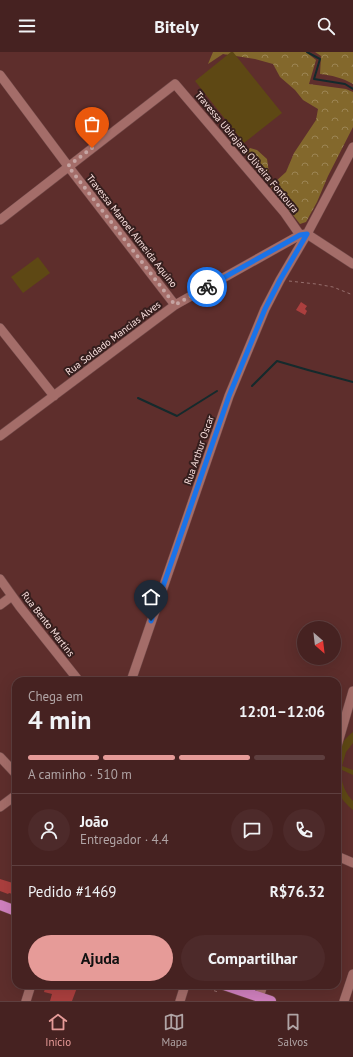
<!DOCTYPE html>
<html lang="pt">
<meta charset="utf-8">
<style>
body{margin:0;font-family:"PT Sans",sans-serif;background:#4d2a2a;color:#f1f3f6;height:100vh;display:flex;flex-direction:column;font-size:15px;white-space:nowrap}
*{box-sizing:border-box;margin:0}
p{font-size:13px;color:#b0a4a5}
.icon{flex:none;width:22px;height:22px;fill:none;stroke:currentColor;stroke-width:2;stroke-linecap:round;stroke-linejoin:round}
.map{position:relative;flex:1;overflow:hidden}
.sheet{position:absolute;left:12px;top:625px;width:329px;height:312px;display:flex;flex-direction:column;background:#462221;border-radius:12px;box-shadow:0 4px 16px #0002,0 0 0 1px #5e3f3f}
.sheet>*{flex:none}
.needle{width:26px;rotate:152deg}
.controls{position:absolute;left:297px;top:569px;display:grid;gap:8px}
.controls a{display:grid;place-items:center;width:44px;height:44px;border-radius:50%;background:#462221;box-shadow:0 4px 16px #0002,0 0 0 1px #5e3f3f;font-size:20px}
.pin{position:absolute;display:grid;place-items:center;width:34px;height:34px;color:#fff;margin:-41px -17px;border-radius:50% 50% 50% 0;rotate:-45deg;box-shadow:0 0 4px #0007}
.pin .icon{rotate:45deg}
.courier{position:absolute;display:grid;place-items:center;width:40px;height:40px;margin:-20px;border:3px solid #1a73e8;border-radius:50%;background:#fff;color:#222;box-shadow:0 1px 5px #0007}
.head em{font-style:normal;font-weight:700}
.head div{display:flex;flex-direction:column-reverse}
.head{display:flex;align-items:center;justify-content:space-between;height:68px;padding:0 16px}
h1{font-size:26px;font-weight:700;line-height:30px}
.bar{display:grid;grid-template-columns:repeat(4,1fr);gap:6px 4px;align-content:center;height:48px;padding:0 16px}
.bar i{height:5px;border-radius:3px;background:#5e3f3f}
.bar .selected{background:#e69b98}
.bar p{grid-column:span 4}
.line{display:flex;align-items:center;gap:10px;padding:0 16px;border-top:1px solid #5e3f3f}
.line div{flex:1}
.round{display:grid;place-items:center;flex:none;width:42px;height:42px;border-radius:21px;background:#4d2a2a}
.action{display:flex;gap:8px;margin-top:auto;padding:8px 16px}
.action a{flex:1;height:46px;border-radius:24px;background:#e69b98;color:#111;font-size:16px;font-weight:700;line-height:46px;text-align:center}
.action a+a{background:#4d2a2a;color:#f1f3f6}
header{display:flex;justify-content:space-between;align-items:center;height:52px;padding:0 16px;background:#462221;font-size:18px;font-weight:700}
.tab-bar{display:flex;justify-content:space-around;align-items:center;height:56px;border-top:1px solid #5e3f3f;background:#462221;font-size:11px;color:#b0a4a5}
.tab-bar a{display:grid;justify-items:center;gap:2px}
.tab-bar .selected{color:#e69b98}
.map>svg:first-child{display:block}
</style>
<header><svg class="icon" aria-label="menu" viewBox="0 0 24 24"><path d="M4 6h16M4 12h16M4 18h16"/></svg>Bitely<svg class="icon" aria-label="search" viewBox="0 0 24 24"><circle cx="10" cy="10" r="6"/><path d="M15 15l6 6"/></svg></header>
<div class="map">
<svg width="353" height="949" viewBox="0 0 353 949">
<defs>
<pattern id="forest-crowns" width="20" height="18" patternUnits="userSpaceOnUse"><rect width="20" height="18" fill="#83682c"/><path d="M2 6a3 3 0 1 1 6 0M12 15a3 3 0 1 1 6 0" fill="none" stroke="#9c8554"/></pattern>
</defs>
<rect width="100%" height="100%" fill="#5e2e2c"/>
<path fill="url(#forest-crowns)" d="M213,0H306L316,8L309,32L346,37L353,40V75L328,124L317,150L306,170L300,172L245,102L250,96L257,98L267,107L270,128L275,130L286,120L294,101L316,68L318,57L303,48L295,38L280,25L273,12L255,7L223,2L208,12Z
M315,0H353V32C343,26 331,23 320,22L321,4Z"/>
<path fill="#5e4814" d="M231,0H233L282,61L244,91L195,29Z
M38,205L50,221L23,241L11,225Z
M353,680V691L346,700L342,714L353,718V723L342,718C340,729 345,741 353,749V758C347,753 340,746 338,738C336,734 337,727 337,722C337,702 336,694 353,680Z"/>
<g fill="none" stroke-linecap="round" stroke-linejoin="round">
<path stroke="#142a2c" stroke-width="2" d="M307,0L320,7L314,27L345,32L353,37
M252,334L277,309L308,318L353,330
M138,346L177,364L217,339"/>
</g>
<path fill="#ab3f3e" d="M301,250L307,254L305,257L307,259L305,263L296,258Z
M0,827L16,832V843L9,841L8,842L0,839Z
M46,933H78L72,949H50L52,942L44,940Z"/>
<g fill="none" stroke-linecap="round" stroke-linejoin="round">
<defs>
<path id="minor" d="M0,23L68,114L175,253
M0,168L175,32L284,160L300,183
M307,182L353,212
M0,276L54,344
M0,384L175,253L300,183L306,182
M0,527L20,555L79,629
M0,553L12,544
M131,629L229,344L265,257L280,228L307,182L353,95
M337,694L353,639
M0,705L16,722
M0,755L16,743
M337,804L353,811
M248,941L251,933
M259,945L263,933
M26,949L31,933
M180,949L185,933
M344,949L353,922"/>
<path id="major" d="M0,853L16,859
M224,933L271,949"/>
</defs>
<use href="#minor" stroke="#724a49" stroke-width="10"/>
<use href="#major" stroke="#724a49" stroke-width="11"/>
<path stroke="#966f6d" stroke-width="1" stroke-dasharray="3 3" stroke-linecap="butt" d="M289,229L316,232L333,235L353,243
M197,933L218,940"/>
<use href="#minor" stroke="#a46d69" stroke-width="9"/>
<use href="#major" stroke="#d080be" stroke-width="10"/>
</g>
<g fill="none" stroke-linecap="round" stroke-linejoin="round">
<path stroke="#c5a4a2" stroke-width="4" stroke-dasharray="0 7.2" d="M92,96L68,114L175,253L207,235"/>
<path stroke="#1a73e8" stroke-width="5" d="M151,569L229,344L265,257L280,228L307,182L300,183L207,235"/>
</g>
<g text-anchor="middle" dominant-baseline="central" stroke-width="4" stroke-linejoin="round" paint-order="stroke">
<g font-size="10" fill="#fce3e1" stroke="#351e1d">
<text transform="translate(247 100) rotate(50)">Travessa Ubirajara Oliveira Fontoura</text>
<text transform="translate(132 179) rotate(52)">Travessa Manoel Almeida Aquino</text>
<text transform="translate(113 286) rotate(-37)">Rua Soldado Mancias Alves</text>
<text transform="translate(199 398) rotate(-71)">Rua Arthur Oscar</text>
<text transform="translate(48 572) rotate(52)">Rua Bento Martins</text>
</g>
</g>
</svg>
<div class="controls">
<a><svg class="needle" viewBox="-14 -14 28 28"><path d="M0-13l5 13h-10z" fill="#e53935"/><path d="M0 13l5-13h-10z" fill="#b0a4a5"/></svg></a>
</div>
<div class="pin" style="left:92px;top:96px;background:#ea580c"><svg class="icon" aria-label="bag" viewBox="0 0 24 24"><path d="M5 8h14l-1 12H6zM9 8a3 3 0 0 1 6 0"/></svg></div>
<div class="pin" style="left:151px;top:569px;background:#1f2937"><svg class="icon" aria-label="home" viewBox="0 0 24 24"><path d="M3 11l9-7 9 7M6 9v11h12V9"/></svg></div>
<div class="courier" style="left:207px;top:235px"><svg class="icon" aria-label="bike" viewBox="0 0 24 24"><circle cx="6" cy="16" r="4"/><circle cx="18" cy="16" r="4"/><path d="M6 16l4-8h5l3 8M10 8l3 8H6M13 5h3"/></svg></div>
<section class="sheet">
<div class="head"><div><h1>4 min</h1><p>Chega em</p></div><em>12:01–12:06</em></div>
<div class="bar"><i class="selected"></i><i class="selected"></i><i class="selected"></i><i></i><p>A caminho · 510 m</p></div>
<div class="line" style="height:72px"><a class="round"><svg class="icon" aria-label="person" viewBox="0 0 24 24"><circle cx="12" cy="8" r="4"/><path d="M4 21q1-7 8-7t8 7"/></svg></a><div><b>João</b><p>Entregador · 4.4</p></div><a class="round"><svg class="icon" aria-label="chat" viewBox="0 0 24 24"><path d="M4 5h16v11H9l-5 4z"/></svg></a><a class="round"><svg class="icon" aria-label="phone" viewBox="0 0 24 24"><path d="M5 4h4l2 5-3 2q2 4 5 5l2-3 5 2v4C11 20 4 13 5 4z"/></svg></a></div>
<div class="line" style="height:52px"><div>Pedido #1469</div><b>R$76.32</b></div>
<div class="action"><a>Ajuda</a><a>Compartilhar</a></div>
</section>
</div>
<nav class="tab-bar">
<a class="selected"><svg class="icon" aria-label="home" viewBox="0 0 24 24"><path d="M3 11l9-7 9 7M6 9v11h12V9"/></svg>Início</a>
<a><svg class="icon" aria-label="map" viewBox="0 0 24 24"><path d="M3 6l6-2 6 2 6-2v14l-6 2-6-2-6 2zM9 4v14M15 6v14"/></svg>Mapa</a>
<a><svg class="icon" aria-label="saved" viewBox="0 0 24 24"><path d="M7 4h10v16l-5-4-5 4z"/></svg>Salvos</a>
</nav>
